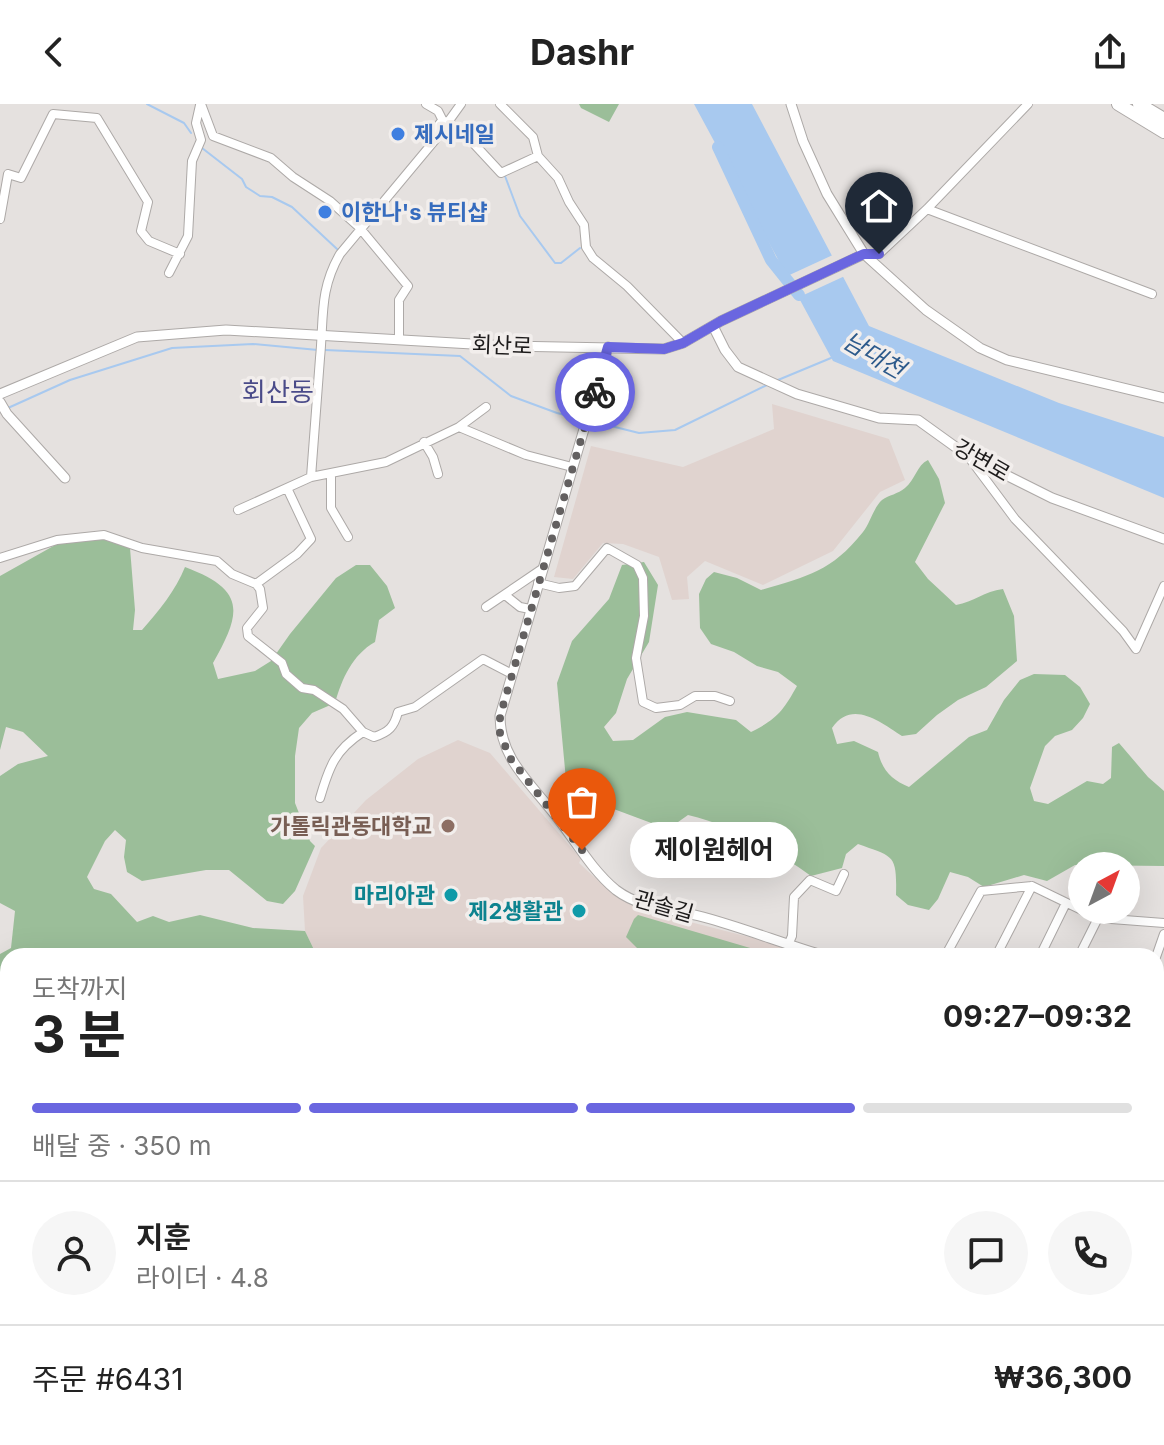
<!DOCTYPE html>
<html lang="ko">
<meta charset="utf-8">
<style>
body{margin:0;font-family:Inter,"Noto Sans KR",sans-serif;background:#f6f6f6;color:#222;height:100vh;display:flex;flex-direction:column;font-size:30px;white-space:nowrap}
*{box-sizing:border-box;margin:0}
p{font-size:26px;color:#767676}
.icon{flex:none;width:44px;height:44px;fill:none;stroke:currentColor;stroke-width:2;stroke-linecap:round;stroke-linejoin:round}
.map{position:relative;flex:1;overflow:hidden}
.side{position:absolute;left:0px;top:844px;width:1164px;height:498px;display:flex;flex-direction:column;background:#fff;border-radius:24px 24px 0 0;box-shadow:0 8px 32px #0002}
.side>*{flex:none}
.needle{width:52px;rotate:41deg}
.fabs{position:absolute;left:1068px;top:748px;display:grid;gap:16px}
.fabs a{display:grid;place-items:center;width:72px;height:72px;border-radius:50%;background:#fff;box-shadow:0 8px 32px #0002;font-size:40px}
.pin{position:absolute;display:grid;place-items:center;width:68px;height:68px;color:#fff;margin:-82px -34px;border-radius:50% 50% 50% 0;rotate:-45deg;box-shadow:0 0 8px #0007}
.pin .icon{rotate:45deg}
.courier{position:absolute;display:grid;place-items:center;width:80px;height:80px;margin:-40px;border:6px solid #6a66e0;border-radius:50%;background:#fff;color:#222;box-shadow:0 2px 10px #0007}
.bubble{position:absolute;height:56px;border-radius:28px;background:#fff;box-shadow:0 8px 32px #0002;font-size:26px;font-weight:700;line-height:56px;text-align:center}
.overview em{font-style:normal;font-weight:700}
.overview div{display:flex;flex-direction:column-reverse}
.overview{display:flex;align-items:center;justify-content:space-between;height:136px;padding:0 32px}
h1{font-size:52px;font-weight:700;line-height:60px}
.bar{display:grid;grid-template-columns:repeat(4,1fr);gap:12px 8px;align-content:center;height:96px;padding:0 32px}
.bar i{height:10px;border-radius:6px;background:#e0e0e0}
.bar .selected{background:#6a66e0}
.bar p{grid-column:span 4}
.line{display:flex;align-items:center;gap:20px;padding:0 32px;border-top:2px solid #e0e0e0}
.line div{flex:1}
.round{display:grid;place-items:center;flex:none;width:84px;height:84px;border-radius:42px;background:#f6f6f6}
header{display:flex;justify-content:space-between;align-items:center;height:104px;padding:0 32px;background:#fff;font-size:36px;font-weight:700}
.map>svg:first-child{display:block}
</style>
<header><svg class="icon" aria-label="back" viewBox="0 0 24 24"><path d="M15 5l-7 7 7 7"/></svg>Dashr<svg class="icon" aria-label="share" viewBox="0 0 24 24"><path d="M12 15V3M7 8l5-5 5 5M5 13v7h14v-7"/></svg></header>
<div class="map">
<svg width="1164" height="1341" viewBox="0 0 1164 1341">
<rect width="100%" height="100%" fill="#e5e1df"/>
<path fill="#e0d3cf" d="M772,300L889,335L905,376L880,388L833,447L763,481L705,457L687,473L689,495L672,496L659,453L623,440L603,439L573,475L554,473L591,342L683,363L774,325Z
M458,636L490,649L581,755L579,759L603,781L639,805L761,836L808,852H317L305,827L303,792L321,744L366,696L418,655Z"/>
<path fill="#9bbe99" d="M579,0H619L609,18L581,4Z
M928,356L939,375L945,399L915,458L928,475L956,501C974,498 984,487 1003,485L1014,512L1017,557L986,583L958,596L937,611L916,630L902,632C880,618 852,595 832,624L837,640L854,637L878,648C882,666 892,676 909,683L969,633L987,626L1004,596L1020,576L1034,570L1065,571L1080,583L1090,600L1083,614L1072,626L1055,632L1045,642L1030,684L1034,697L1048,700L1087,677L1103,680L1111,674L1112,643L1119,639L1148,673L1164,687V762L1075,761L1047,777L1024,771L984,783L968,773L950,768L938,795L929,806L908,801L896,791C897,750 894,753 858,740L846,750L842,764L811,772C775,746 732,721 688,711L671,723L654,720L603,701L574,711L562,695L566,676L557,579L572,537L609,495L622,461L644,458L658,481L649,538L627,575L616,609L604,623L613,637L633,636L665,613L687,608L736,616L751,628C777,615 783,607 797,582L778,568L757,562L734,548L711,540L700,524L699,490L706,475L714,468L737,474L761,486C808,472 831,468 863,428C870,419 874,403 882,396C889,391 898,390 905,384C915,376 917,361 928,356Z
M82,434L111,435L130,444L135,506L133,526H142C158,508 176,486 185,463C246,486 242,508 213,559L218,575L255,567L271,557L290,530L336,474L356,461H370L387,482L395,504L379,516L375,538C352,551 342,575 335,599L312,609L299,624L295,652V699L310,737L315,742L295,787L283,800L267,797L229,766H206L142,777L127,768L124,753L126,736L115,726L105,737L87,773L94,785L111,790L137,818L153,812L169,818L200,811L253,824L305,827L317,852H8V1334H156L165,1341H0V850L11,844L15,807L0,799V672L18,660L48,652L23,628L6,623L0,646V472L57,440Z
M638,811L757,846V852H645L626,833L634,815Z"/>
<path fill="#a8c9ef" d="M694,0H752L869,222L1059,299L1164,333V394L833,257Z"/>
<path fill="#e5e1df" d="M835,150L847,171L795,195L783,174Z"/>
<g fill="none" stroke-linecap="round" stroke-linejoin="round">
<path stroke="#a8c9ef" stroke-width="2" d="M147,0L184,19L191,29
M202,44L242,75L246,83L260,92L272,93L292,103L337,145
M505,72L520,112L555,159H561L580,144
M325,246L460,252L511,292L557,309L585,316
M778,276L831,254
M8,304L70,276L172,244L253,240L318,246
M591,317L639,329L675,326L769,280"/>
<path stroke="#a8c9ef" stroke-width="12" d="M718,43L771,156L799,191"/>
<defs>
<path id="minor" d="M201,0L213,32L271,54L293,73L330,97L359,123L408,182L399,196V236
M426,0L438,7L443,17
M500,0L533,33L538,52
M438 24a7 7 0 1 1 14 0a7 7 0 1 1-14 0Z
M448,18L461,0
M452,23L462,27L501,69L538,52L558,74L569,98L584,121L586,143L593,154L627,182L683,239
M927,105L1152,190
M0,115L8,70L21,74L53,10L97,14L148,98L141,127L149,137L180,150
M864,150H879L927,105L1028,0
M169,169L188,132L192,57L201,36L196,19L200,1
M459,323L486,303
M424,338L433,353L438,370
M968,352L1015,415L1123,527L1136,545L1164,482
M331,370V404L348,433
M311,373C314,334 317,294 320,254C324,214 319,186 340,150L440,30
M287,384L311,435L297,450L256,480L260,485L263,504L247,524L248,532L282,559L286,570L302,584L314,586L343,605L363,628
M238,406L311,373L386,358L459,323L526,351L572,363
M0,454L57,436L104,431L142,444L217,457L232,470L256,480
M538,479L559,484L575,482L607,444L637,461L643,474L644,512L636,554L643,598L656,604L680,601L695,592H715L730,597
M505,491L520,503L530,505
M486,503L542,465
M320,694C329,663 335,646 363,628L374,633C389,628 394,623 398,608L415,603L483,555L512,570
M788,841L792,832L794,793L810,776L836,787L844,770
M949,852L948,847L981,787L1032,782L1098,814L1164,819
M996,852L1032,782
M1040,852L1066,799
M1079,852L1098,814
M1156,853L1164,830
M1156,924L1164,927
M1156,963L1164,947
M1156,1033L1164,1034
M1156,1057L1164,1059
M1156,1252L1164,1249
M361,1341L369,1334"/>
<path id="tertiary" d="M791,0L803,37L827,90L864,150L926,206L980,244L1007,256L1164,294
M713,222L725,246L738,263L797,290L879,314L918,316L968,352L1052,394L1164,435
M608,243L500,612C500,650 524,673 547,701C571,728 588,763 616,786C641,805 673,805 703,813C744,824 784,840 825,852
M0,290L137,233L226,226L507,242L664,245L683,239L721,217L864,150
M0,298L7,310L65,374
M1156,1172L1164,1163
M1002,1341L1009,1334"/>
<path id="trunk" d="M1118,0L1164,28
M1139,0L1164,15"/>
</defs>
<use href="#minor" stroke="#ada9a7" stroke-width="10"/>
<use href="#tertiary" stroke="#ada9a7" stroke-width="11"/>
<use href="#trunk" stroke="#ada9a7" stroke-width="14"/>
<use href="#minor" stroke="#fff" stroke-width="8"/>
<use href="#tertiary" stroke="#fff" stroke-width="9"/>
<use href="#trunk" stroke="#fff" stroke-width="12"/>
</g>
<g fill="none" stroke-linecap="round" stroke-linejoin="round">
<path stroke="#636060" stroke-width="8" stroke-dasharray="0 14.4" d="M582,746L510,654L500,629V612L595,288"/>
<path stroke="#6a66e0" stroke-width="10" d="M595,288L608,243L664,245L683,239L721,217L855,154L864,150H879"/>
</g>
<g fill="#3f7fe0" stroke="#f2eeec" stroke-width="3">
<circle cx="398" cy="30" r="8"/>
<circle cx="325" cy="108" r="8"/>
</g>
<circle fill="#8d6e63" stroke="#f2eeec" stroke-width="3" cx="448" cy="722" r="8"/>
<g fill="#0f9aa8" stroke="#f2eeec" stroke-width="3">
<circle cx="451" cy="791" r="8"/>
<circle cx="579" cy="807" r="8"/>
</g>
<g text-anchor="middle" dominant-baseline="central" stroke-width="7" stroke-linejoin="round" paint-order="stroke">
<g font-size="22" font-weight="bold" fill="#366cbe" stroke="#f2eeec" text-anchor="start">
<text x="414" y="30">제시네일</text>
<text x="341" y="108">이한나's 뷰티샵</text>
</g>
<g font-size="22" fill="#1d1b1b" stroke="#f2eeec">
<text transform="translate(502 241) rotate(2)">회산로</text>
<text transform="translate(982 356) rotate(30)">강변로</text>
<text transform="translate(664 802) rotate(16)">관솔길</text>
</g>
<g font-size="22" font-weight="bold" fill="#785e54" stroke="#f2eeec" text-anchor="end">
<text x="432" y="722">가톨릭관동대학교</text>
</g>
<g font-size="22" font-weight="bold" fill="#0d838f" stroke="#f2eeec" text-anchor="end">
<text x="435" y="791">마리아관</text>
<text x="563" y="807">제2생활관</text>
</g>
<g font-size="24" font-style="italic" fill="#2d5a8b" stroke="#f2eeec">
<text transform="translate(874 251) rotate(30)">남대천</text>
</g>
<g font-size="26" fill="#4a4b89" stroke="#f2eeec">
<text x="278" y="287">회산동</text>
</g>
</g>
</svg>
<div class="fabs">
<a><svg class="needle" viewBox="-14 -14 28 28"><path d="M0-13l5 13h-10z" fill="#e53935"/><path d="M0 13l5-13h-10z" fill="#767676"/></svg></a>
</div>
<div class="pin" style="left:582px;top:746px;background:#ea580c"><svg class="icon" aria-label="bag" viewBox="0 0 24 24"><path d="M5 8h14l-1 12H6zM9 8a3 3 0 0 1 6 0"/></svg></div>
<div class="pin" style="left:879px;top:150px;background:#1f2937"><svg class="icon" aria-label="home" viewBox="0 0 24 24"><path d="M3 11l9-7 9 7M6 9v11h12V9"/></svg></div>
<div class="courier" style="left:595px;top:288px"><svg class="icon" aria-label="bike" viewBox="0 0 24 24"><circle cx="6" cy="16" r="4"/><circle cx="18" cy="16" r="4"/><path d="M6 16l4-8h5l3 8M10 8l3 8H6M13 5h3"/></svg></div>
<div class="bubble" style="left:630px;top:718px;width:168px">제이원헤어</div>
<section class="side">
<div class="overview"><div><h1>3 분</h1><p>도착까지</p></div><em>09:27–09:32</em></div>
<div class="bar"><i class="selected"></i><i class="selected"></i><i class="selected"></i><i></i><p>배달 중 · 350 m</p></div>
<div class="line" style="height:144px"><a class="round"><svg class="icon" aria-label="person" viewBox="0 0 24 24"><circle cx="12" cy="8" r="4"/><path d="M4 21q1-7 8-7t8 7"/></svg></a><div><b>지훈</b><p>라이더 · 4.8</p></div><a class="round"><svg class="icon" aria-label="chat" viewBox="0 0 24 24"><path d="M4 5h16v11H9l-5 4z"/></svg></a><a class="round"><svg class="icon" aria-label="phone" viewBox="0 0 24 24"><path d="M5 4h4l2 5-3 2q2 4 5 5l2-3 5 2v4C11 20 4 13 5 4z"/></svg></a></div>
<div class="line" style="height:104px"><div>주문 #6431</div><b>₩36,300</b></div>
</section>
</div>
